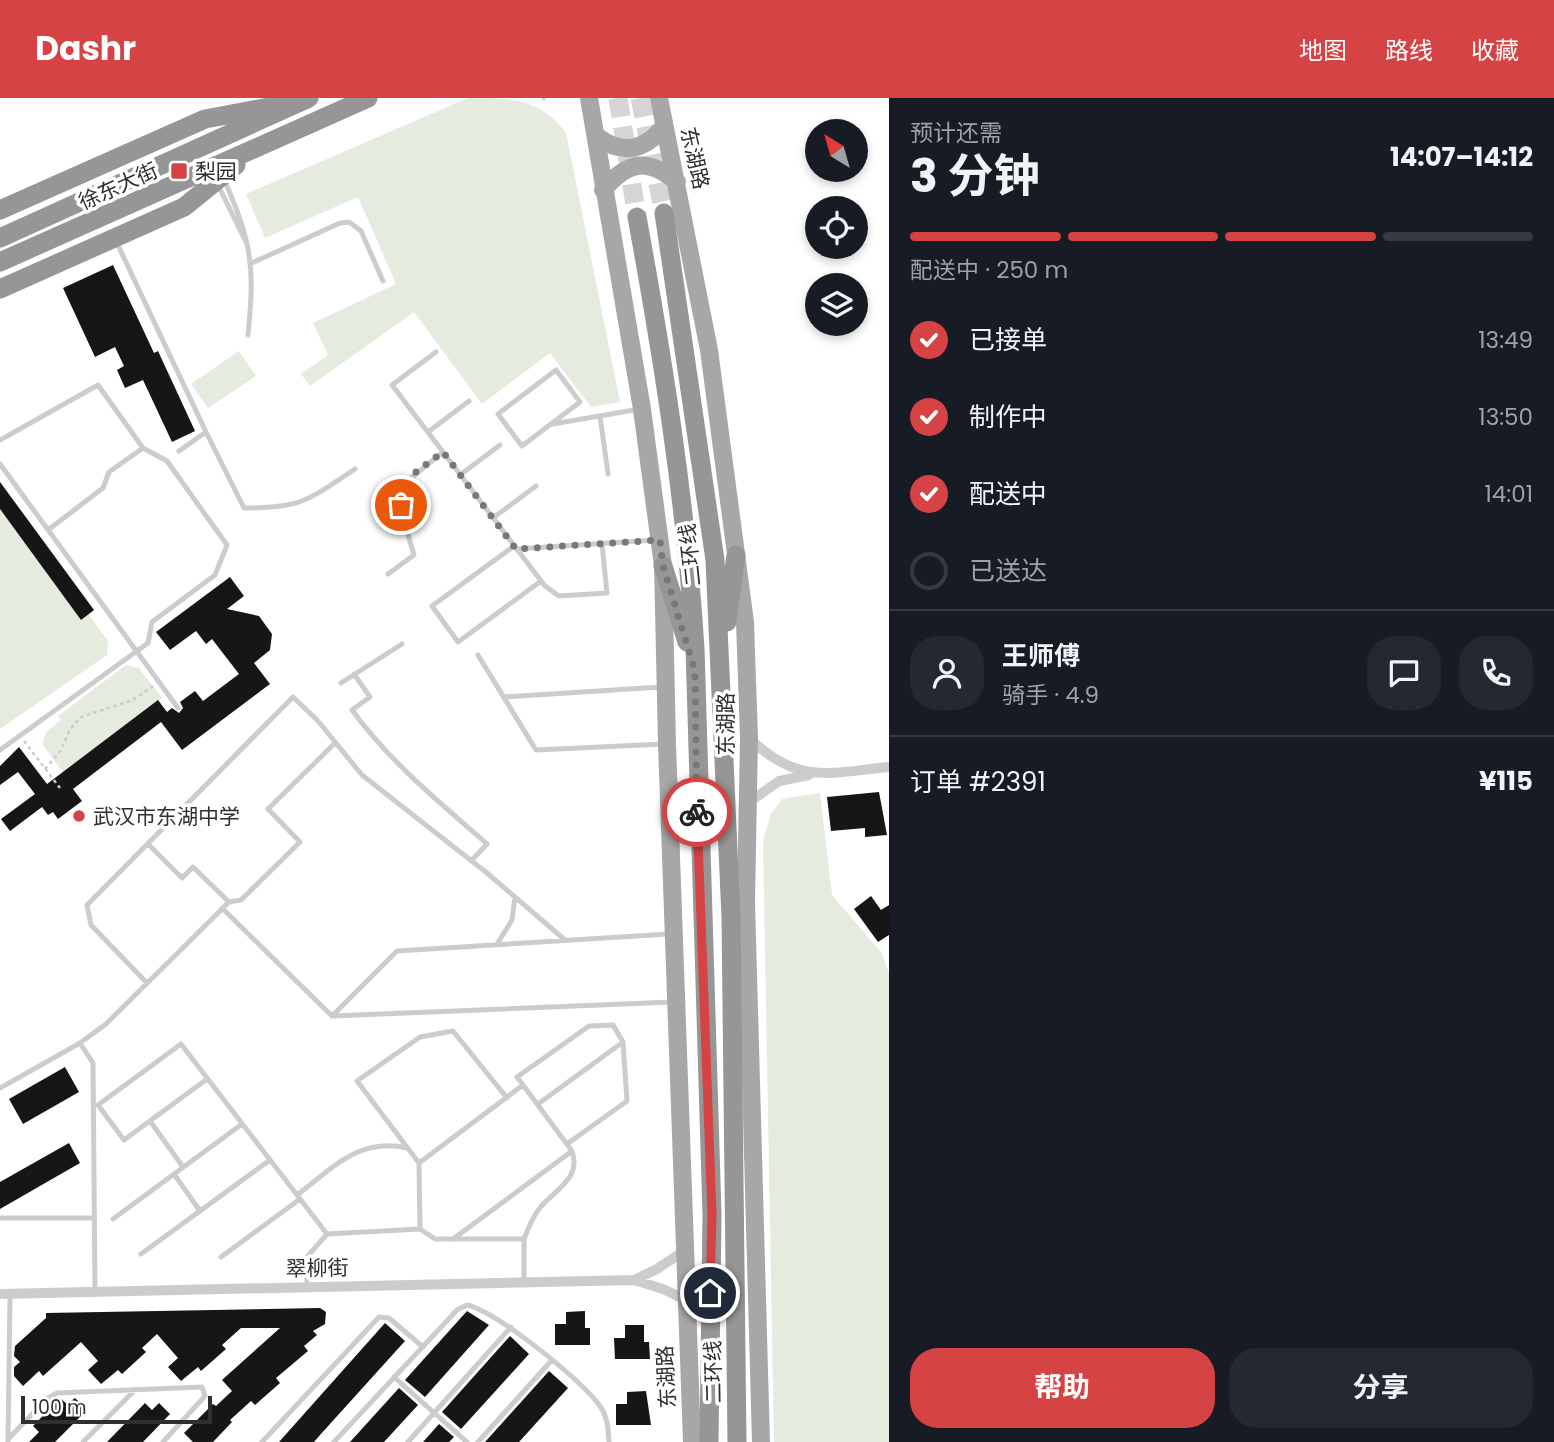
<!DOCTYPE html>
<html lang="zh">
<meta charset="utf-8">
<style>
body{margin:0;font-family:Poppins,"Noto Sans SC",sans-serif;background:#242831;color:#f1f3f6;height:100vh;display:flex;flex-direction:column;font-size:26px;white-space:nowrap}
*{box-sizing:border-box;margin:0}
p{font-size:23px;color:#9ea1a6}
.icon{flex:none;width:38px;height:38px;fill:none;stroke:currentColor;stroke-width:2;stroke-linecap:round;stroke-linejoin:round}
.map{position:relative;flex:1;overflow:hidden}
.drawer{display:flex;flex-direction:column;background:#171b24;width:665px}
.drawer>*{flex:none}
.needle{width:46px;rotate:323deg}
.buttons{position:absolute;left:805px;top:21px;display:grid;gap:14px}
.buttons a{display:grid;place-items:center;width:63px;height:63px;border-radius:50%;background:#171b24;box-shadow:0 4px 10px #0003;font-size:35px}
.scale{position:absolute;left:21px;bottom:18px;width:191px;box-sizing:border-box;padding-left:7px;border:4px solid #2f2f2f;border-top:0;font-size:19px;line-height:24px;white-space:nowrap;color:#2f2f2f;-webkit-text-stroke:5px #fff;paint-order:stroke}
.pin{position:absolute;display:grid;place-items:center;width:60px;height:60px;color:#fff;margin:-30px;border:4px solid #fff;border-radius:50%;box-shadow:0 2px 7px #0007}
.courier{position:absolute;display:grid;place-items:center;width:70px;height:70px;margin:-35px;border:5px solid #d54345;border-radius:50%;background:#fff;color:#222;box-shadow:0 2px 9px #0007}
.overview em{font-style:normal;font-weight:700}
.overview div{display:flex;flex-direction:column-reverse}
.overview{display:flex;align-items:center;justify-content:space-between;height:119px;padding:0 21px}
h1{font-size:46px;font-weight:700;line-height:52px}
.bar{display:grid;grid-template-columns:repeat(4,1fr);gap:10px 7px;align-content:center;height:84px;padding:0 21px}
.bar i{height:9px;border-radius:5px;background:#363941}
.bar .active{background:#d54345}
.bar p{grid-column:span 4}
.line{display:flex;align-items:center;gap:18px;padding:0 21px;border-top:2px solid #363941}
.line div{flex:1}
.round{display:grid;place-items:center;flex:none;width:74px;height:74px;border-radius:28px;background:#242831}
ol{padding:0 21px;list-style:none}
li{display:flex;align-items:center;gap:21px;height:77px}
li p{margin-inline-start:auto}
li .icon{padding:7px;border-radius:50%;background:#d54345;color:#fff;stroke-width:4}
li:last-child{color:#9ea1a6}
li i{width:38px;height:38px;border:4px solid #363941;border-radius:50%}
.cta{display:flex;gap:14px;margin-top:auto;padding:14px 21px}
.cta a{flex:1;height:80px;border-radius:28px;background:#d54345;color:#fff;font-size:28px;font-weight:700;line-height:80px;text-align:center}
.cta a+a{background:#242831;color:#f1f3f6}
header{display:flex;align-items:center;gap:42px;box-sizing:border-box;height:98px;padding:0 35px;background:#d54345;color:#fff}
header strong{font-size:33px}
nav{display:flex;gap:38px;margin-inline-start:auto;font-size:24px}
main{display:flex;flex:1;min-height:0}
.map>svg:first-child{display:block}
</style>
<header>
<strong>Dashr</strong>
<nav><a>地图</a><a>路线</a><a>收藏</a></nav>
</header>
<main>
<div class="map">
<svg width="889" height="1344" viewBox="0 0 889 1344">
<rect width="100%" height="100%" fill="#fff"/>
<path fill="#e5ebdf" d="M468,0C512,0 540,0 566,35L620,304L591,309L550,255L482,306L414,214L310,288L301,276L328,257L313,225L396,186L358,99L265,140L246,96Z
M239,253L256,278L208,310L191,286Z
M0,384L94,512L89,517L108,543L107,557L0,631Z
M126,567L139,570L162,600L63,674L42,646L46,634L61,622L58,618Z
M820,695L832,797L881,854L889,874V1344H774L763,742L771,716L782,701Z"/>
<path fill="#161616" d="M113,167L154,255L158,253L195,333L172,344L143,282L125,290L117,272L124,268L115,249L95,259L63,190Z
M0,384L94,512L81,522L0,411Z
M230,479L244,498L227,511L259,518L272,536L270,552L254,565L270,586L182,652L161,624L73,691L82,703L58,721L53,714L48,717L42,709L10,733L1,721L35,696L18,674L0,687V668L19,649L47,686L158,602L167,614L172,610L179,615L183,610L180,604L195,593L203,603L239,576L212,541L206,546L196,533L170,552L156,534Z
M879,694L887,737L865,739V730L831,733L827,699Z
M871,798L881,812L889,807V837L878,844L854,811Z
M65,969L79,994L23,1026L9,1001Z
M69,1045L80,1065L0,1111V1084Z
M320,1210L326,1214L325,1226L313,1233L317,1237L304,1248L308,1253L276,1280L280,1285L255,1307L251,1303L230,1322L232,1324L213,1344H193L184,1335L213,1306L216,1308L232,1293L222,1282L280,1230H241L222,1247L226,1251L201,1273L198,1269L181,1283L168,1269L178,1260L157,1236L142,1250L146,1254L122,1276L118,1272L101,1286L88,1272L98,1263L81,1244L43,1278L39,1273L23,1288L14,1278V1269L20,1264L14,1258L15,1248L46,1220V1215Z
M467,1213L489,1227L425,1299L405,1282Z
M585,1213V1230H590V1247H555V1226H566V1214Z
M385,1225L405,1243L320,1337L314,1344H279Z
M625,1227H644V1244H649L650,1261H615L614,1240H625Z
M510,1238L529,1256L461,1331L442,1314Z
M549,1273L568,1290L519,1344H485Z
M399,1290L418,1307L384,1344H350Z
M646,1293L651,1327H616V1306H627V1294Z
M60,1300L67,1306L75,1300L87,1312L55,1344H29L39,1334L33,1328Z
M145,1305L152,1312L159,1305L170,1316L143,1344H107Z
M439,1326L454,1339L449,1344H423Z"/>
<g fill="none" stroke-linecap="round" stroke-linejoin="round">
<path stroke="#d5d5d5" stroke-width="19" stroke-dasharray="19 10" stroke-linecap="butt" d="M618,0L637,119
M640,0L664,115"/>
<path stroke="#ccc" stroke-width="2.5" stroke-dasharray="3.5 3.5" stroke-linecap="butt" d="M542,0L545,2
M24,643L60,690
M45,671L61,652L70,631L81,619L133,602L153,588"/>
<path stroke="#ccc" stroke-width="5" d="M224,81C252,146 255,167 248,237
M218,87L246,144
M116,143L206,334L179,353
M252,165L340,125L349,124L361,133L383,183
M436,254L392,287L545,488L559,498L607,495L602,446
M556,272L580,304L522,348L498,316Z
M600,318L608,376
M553,326L640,311
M206,334L244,410C303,410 308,402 355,371
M428,334L469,303
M0,342L98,287L143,350
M0,366L178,610
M460,377L500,347
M493,420L536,388
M514,448L432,508L458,544L541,483
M516,451L656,442
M388,476L414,457L401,413L405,385L443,354
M478,557L536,652L663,646
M354,576L370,599L352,612C390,664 438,703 487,746L471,763
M341,585L402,546
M504,599L661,589
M0,652L148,545L152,524L215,477L227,447L167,363L143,350L109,374L103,390L48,432
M229,804L241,802L300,744L268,711L335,645
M222,810L332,918L672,904
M497,846L512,822L515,799
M147,885L91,827L87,807L293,599L318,623L362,677L487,775L565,842
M332,918L397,853L669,836
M80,945L93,965L95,1193
M207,981L124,1042L98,1007L181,946L327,1136
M523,987L517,979L589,928L613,927L623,944L627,1003L567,1046
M0,990L80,945L106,926L229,804L193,769L182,780L148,746
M538,1006L623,944
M150,1023L183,1069
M419,1065L357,983L420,939L453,933L507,1000
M174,1076L200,1113
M297,1097C333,1070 359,1039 407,1050
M0,1120H94
M113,1121L242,1026
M420,1131L419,1065L523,987L572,1053C582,1081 554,1092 539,1111C532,1120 528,1131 524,1141
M453,1141L572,1053
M141,1156L270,1062
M221,1159L300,1101
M307,1189V1159L327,1136L420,1131L435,1141H524V1184
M394,1279L467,1344
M9,1340L48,1300L57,1295L202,1289L205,1298L163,1344
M8,1344L10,1197
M83,1344L135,1292
M262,1344L379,1219L389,1220L423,1249
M334,1344L457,1212L467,1207C497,1214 582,1282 600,1308C608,1319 608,1331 609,1344
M408,1344L511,1229
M478,1344L551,1263"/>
<path stroke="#ccc" stroke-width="10" d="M749,640C798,687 828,675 889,669
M748,705L779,683L809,677
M634,1182L657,1171L684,1153
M0,1196L634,1182L663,1191L686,1202"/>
<path stroke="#a7a7a7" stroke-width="18" d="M589,0L642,311L663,468L667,646L692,1344
M659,0L709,252L745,524L749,640L746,804L761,1344
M598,39C622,57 645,53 664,28
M603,92C628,63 647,59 677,84"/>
<path stroke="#969696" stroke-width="19" d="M0,112L205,21L280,7
M664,115L715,462L731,819L737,1344
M637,119C663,261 686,405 695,550L712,1117L709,1344
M0,140L309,0
M0,164L368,0
M0,191L184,109L236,67
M663,468L687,544
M727,524L736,457"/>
</g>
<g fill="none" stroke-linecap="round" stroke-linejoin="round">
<path stroke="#787878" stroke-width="7" stroke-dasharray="0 12.6" d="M401,407L408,380L443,354L516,451L660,442L663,468L695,573L697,714"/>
<path stroke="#d54345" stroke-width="9" d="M697,714L712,1116L710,1195"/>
</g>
<g fill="#d54345" stroke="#fff" stroke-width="2.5">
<rect x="170" y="64" width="18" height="18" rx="3.5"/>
<circle cx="79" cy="718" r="7"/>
</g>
<g text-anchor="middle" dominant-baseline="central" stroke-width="7" stroke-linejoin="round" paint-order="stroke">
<g font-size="21" fill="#2f2f2f" stroke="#fff">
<text transform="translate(695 60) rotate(77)">东湖路</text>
<text transform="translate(118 88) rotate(-24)">徐东大街</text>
<text transform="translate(690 457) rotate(-96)">二环线</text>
<text transform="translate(725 626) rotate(-90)">东湖路</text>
<text transform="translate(317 1170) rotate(-1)">翠柳街</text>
<text transform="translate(713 1274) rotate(-91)">二环线</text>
<text transform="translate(666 1279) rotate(-93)">东湖路</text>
</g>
<g font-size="21" fill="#2f2f2f" stroke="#fff" text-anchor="start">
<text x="195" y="73">梨园</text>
<text x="93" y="718">武汉市东湖中学</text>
</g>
</g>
</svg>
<div class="buttons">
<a><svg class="needle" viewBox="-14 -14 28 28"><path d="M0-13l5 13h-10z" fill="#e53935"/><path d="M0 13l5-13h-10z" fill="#9ea1a6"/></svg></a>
<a><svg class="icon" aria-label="locate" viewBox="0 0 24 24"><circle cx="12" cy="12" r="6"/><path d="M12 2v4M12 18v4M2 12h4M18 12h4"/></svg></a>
<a><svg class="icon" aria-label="layers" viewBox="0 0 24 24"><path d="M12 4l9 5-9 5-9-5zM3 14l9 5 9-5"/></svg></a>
</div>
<div class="scale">100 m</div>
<div class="pin" style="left:401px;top:407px;background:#ea580c"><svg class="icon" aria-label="bag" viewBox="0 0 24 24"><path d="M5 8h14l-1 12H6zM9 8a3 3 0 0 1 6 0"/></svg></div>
<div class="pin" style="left:710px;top:1195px;background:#1f2937"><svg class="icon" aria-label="home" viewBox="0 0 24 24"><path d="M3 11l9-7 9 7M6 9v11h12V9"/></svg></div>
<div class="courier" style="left:697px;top:714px"><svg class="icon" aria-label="bike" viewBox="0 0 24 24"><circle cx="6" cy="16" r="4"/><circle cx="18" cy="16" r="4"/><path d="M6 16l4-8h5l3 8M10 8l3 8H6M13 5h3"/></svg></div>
</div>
<section class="drawer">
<div class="overview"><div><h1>3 分钟</h1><p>预计还需</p></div><em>14:07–14:12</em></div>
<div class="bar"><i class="active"></i><i class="active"></i><i class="active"></i><i></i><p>配送中 · 250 m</p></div>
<ol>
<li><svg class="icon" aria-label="check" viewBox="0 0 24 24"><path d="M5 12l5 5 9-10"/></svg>已接单<p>13:49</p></li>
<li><svg class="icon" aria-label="check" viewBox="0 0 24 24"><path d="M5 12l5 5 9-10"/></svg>制作中<p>13:50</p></li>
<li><svg class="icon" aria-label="check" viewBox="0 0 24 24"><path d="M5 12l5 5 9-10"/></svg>配送中<p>14:01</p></li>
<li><i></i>已送达</li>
</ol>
<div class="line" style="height:126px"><a class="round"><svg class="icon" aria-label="person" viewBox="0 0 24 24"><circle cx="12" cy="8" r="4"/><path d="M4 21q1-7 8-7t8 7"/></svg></a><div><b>王师傅</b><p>骑手 · 4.9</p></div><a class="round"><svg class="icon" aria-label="chat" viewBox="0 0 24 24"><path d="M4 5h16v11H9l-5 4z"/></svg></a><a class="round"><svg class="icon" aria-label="phone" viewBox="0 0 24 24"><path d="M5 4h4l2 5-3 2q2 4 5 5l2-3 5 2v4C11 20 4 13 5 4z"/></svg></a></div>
<div class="line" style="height:91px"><div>订单 #2391</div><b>¥115</b></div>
<div class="cta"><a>帮助</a><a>分享</a></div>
</section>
</main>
